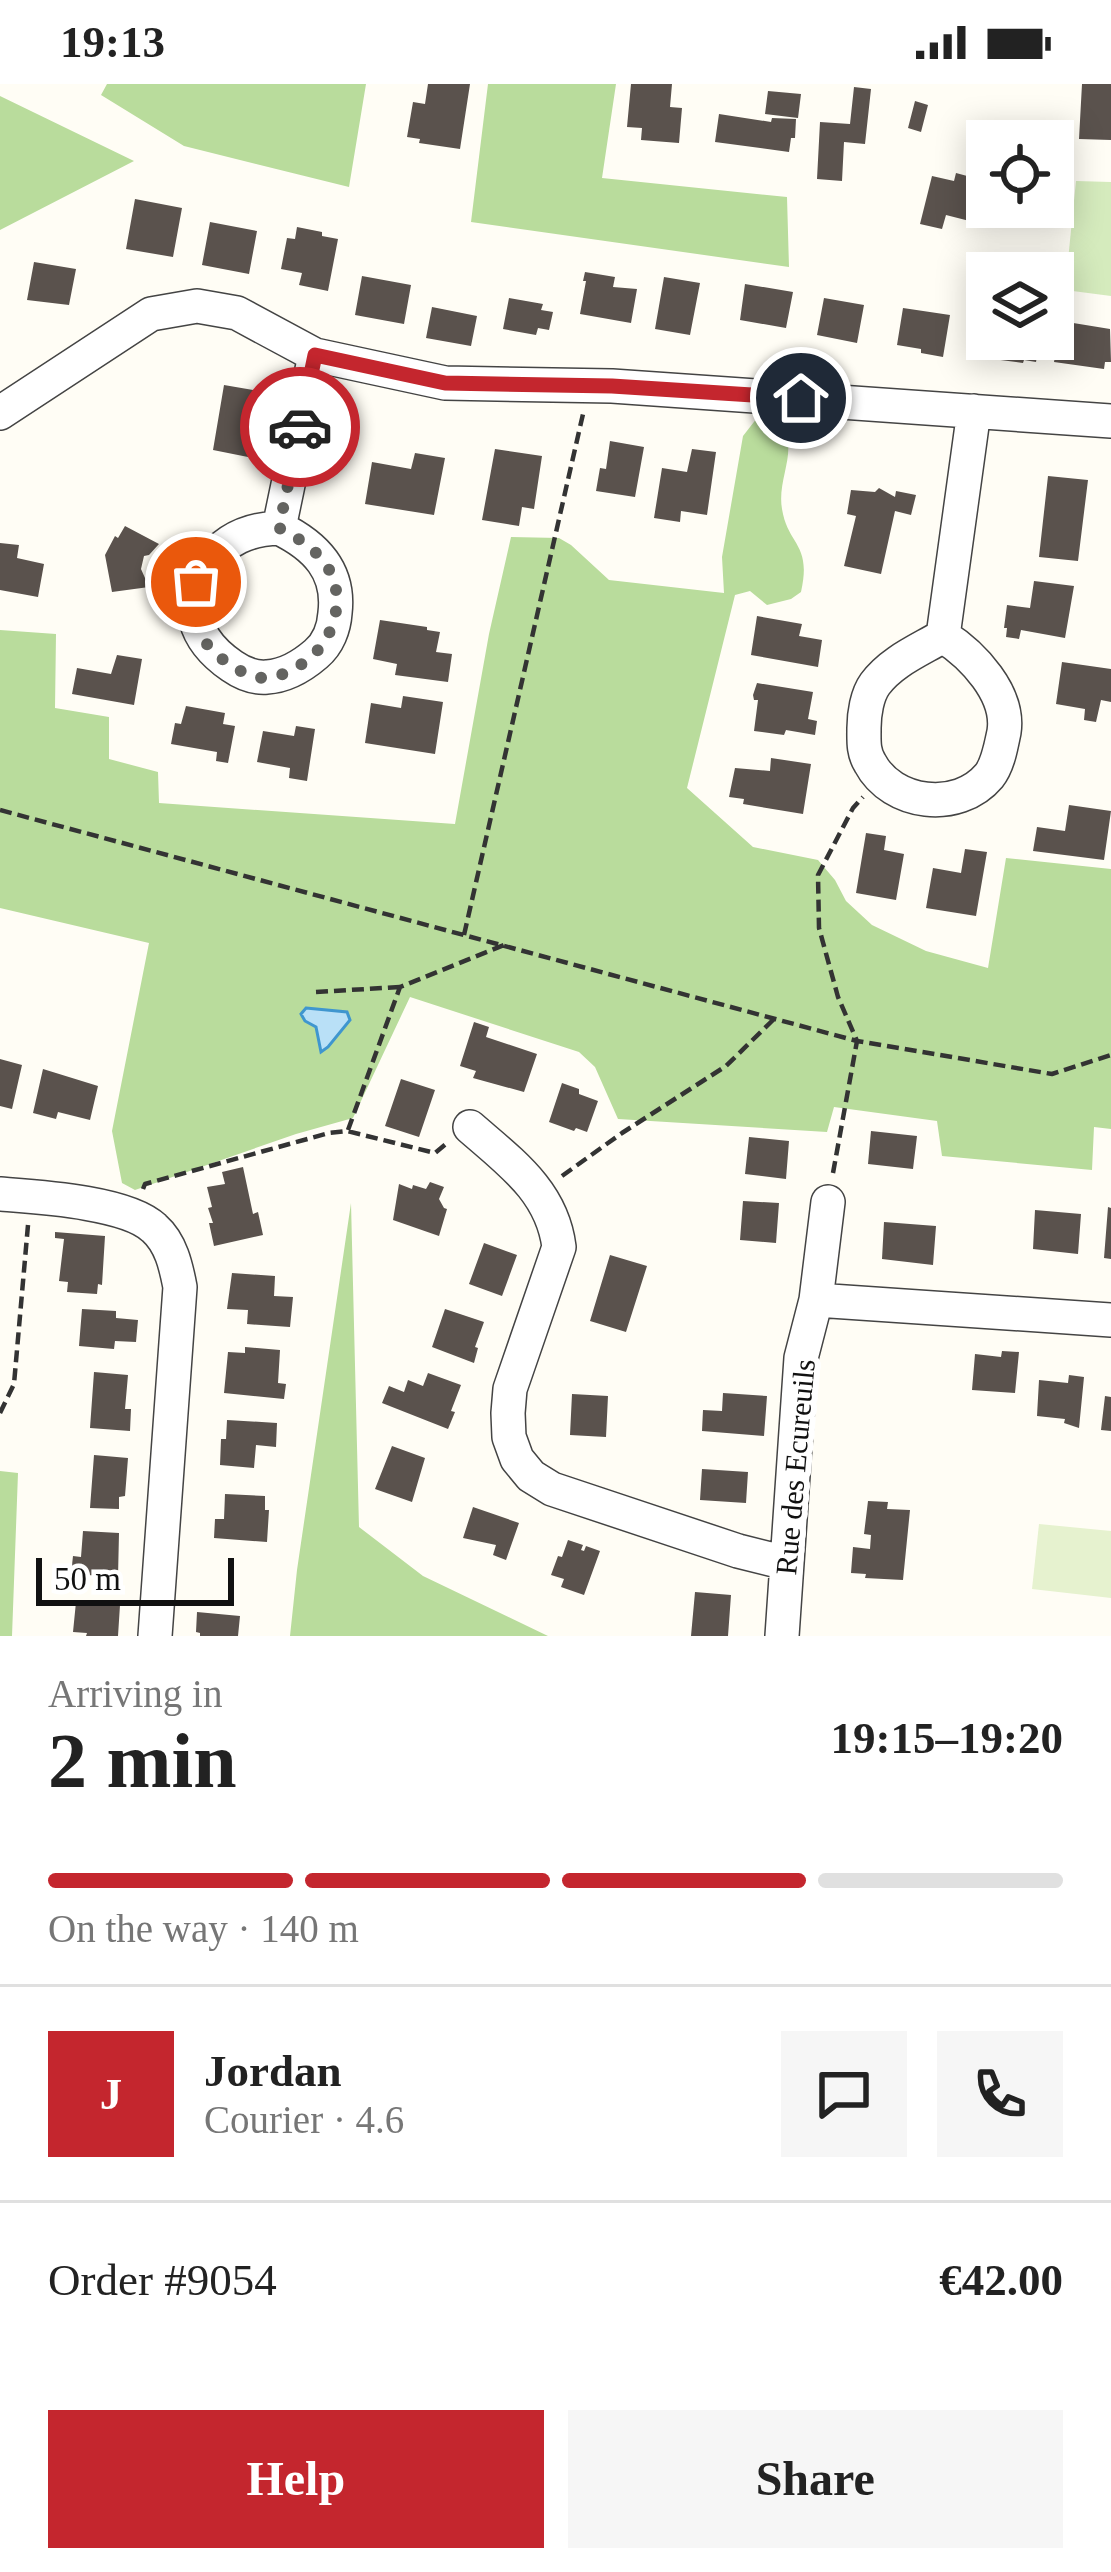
<!DOCTYPE html>
<meta charset="utf-8">
<style>
body{margin:0;font-family:"Times New Roman",serif;background:#f6f6f6;color:#222;height:100vh;display:flex;flex-direction:column;font-size:45px;white-space:nowrap}
*{box-sizing:border-box;margin:0}
p{font-size:39px;color:#767676}
.icon{flex:none;width:66px;height:66px;fill:none;stroke:currentColor;stroke-width:2;stroke-linecap:round;stroke-linejoin:round}
.map{position:relative;height:1552px;overflow:hidden}
.details{display:flex;flex-direction:column;background:#fff;flex:1}
.details>*{flex:none}
.controls{position:absolute;left:966px;top:36px;display:grid;gap:24px}
.controls a{display:grid;place-items:center;width:108px;height:108px;border-radius:0px;background:#fff;box-shadow:0 6px 30px #0003;font-size:60px}
.scale{position:absolute;left:36px;bottom:30px;width:198px;box-sizing:border-box;padding-left:12px;border:6px solid #111;border-top:0;font-size:33px;line-height:42px;white-space:nowrap;color:#111;-webkit-text-stroke:9px #fff;paint-order:stroke}
.pin{position:absolute;display:grid;place-items:center;width:102px;height:102px;color:#fff;margin:-51px;border:6px solid #fff;border-radius:50%;box-shadow:0 3px 12px #0007}
.courier{position:absolute;display:grid;place-items:center;width:120px;height:120px;margin:-60px;border:9px solid #c4262e;border-radius:50%;background:#fff;color:#222;box-shadow:0 3px 15px #0007}
.head em{font-style:normal;font-weight:700}
.head div{display:flex;flex-direction:column-reverse}
.head{display:flex;align-items:center;justify-content:space-between;height:204px;padding:0 48px}
h1{font-size:78px;font-weight:700;line-height:90px}
.bar{display:grid;grid-template-columns:repeat(4,1fr);gap:18px 12px;align-content:center;height:144px;padding:0 48px}
.bar i{height:15px;border-radius:9px;background:#e0e0e0}
.bar .current{background:#c4262e}
.bar p{grid-column:span 4}
.line{display:flex;align-items:center;gap:30px;padding:0 48px;border-top:3px solid #e0e0e0}
.line div{flex:1}
.round{display:grid;place-items:center;flex:none;width:126px;height:126px;border-radius:0px;background:#f6f6f6}
.cta{display:flex;gap:24px;margin-top:auto;padding:24px 48px}
.cta a{flex:1;height:138px;border-radius:0px;background:#c4262e;color:#fff;font-size:48px;font-weight:700;line-height:138px;text-align:center}
.cta a+a{background:#f6f6f6;color:#222}
.status{display:flex;justify-content:space-between;align-items:center;height:84px;padding:0 60px;background:#fff;direction:ltr}
.status svg{height:33px;fill:currentColor}
.map>svg:first-child{display:block}
</style>
<div class="status"><b>19:13</b><svg viewBox="0 0 49 12"><path d="M0 12V9h3v3zM5 12V6h3v6zM10 12V3h3v9zM15 12V0h3v12zM26 1h20v11H26zM47 4h2v5h-2z"/></svg></div>
<div class="map">
<svg width="1111" height="1552" viewBox="0 0 1111 1552">
<rect width="100%" height="100%" fill="#fffdf5"/>
<path fill="#d5ebbd" d="M1076,97L1111,98V212L1065,206Z"/>
<path fill="#b9dc9c" d="M107,0H366L349,103L184,62L101,11Z
M488,0H616L602,94L787,113L789,183L471,138Z
M0,12L134,77L0,146Z
M773,333C805,359 776,391 782,425C788,462 812,459 801,508L791,515L767,521L750,507L735,511L687,704L753,763L818,776L835,796L846,817L872,841L926,867L988,884L1006,774L1111,785V1045L1094,1043L1092,1086L942,1072L937,1037L834,1023L827,1048L618,1035L595,983L579,968L410,913L353,1034L296,1050L135,1106L122,1099L112,1047L149,859L0,824V546L56,550L55,624L109,633V675L158,688L159,719L455,740L489,550L511,453L559,454L571,461L609,496L724,509L722,473L743,352L757,334Z
M351,1119L359,1443L423,1492L548,1552H290L297,1486Z
M0,1387L18,1389L12,1552H0Z"/>
<path fill="#e6f2cf" d="M1039,1440L1111,1447V1514L1032,1505Z"/>
<path fill="#b9e0f7" stroke="#3f96cf" stroke-width="3" d="M306,924L347,928L350,936L328,963L321,968L316,943L305,937L301,930Z"/>
<path fill="#5a524d" d="M428,0H470L460,65L419,59L420,55L407,53L413,18L425,20Z
M631,0H672L670,23L682,24L679,59L641,56L642,44L627,43Z
M1082,0H1111V56L1079,55Z
M854,3L871,5L865,60L844,58L842,97L817,95L820,38L850,40Z
M768,7L801,10L798,34L765,30Z
M915,17L928,21L921,48L908,44Z
M719,30L771,38L772,34L796,35L795,54H791L789,68L715,58Z
M985,80L987,123H1002L997,144L946,131L942,145L920,140L932,92L954,97L956,89L982,96Z
M135,115L182,124L173,173L126,165Z
M210,138L257,147L249,190L202,181Z
M297,143L322,148V152L338,155L328,207L299,201L302,189L281,185L287,154L295,155Z
M34,178L76,185L69,221L27,216Z
M585,188L615,193L613,203L637,205L631,239L580,230L586,197H583Z
M362,192L411,201L404,240L355,231Z
M664,193L700,199L690,251L655,245Z
M745,200L793,208L786,244L740,236Z
M509,214L543,220L541,226L553,228L549,246L538,244L536,251L503,245Z
M824,214L864,221L857,259L817,251Z
M432,223L477,232L471,262L426,254Z
M903,224L950,231L943,273L921,269V265L897,261Z
M982,235L987,236V255H1040L1036,278L1024,276L1023,279L977,273Z
M1061,237L1110,245L1111,278H1105L1104,285L1054,278Z
M224,301L259,307L248,373L213,366Z
M610,357L644,363L635,413L596,407L600,384L606,385Z
M495,365L542,372L534,425L522,423L519,442L482,436Z
M692,365L716,368L707,431L681,427L680,438L654,434L662,384L687,388Z
M415,369L445,374L434,431L365,420L372,378L411,385Z
M1048,392L1088,396L1078,477L1039,473Z
M879,404L895,413L896,407L916,411L911,431L895,427L881,490L844,482L856,432L847,430L851,406L875,408Z
M125,442L159,460L149,471L144,472L141,485L149,503L112,508L105,471L115,452L118,454Z
M0,459L19,461L17,474L44,480L38,513L0,506Z
M1034,497L1074,502L1065,554L1021,546L1019,555L1006,553L1007,544H1004L1007,521L1030,524Z
M757,532L802,540L799,552L822,556L818,583L751,571Z
M380,536L427,543V546L440,548L436,568L452,570L448,598L395,591L397,580L373,575Z
M117,571L142,575L134,621L72,610L77,584L111,590Z
M1062,578L1111,585V618L1101,616L1096,638L1084,636L1085,625L1056,620Z
M757,599L813,608L808,635L817,637L815,651L786,646L784,651L754,647L758,616H754L753,611Z
M403,612L443,618L435,670L365,659L371,619L401,624Z
M186,622L225,629L223,640L235,642L228,679L216,677L217,668L171,660L175,639L181,640Z
M296,642L315,645L307,697L289,694L290,684L257,678L263,647L294,652Z
M771,674L811,680L803,730L743,720L744,715L729,713L735,684L770,687Z
M1069,721L1111,727L1104,776L1033,767L1037,743L1065,747Z
M866,749L886,752L884,766L904,770L896,816L856,809Z
M965,765L987,768L976,832L926,824L933,784L961,789Z
M474,938L489,943L486,953L537,970L524,1008L473,994L476,987L460,982Z
M0,975L22,981L12,1025L0,1022Z
M43,985L98,1002L90,1036L58,1028L56,1035L33,1029Z
M401,995L435,1006L419,1053L385,1042Z
M562,999L579,1005V1010L598,1017L587,1048L576,1044L574,1047L549,1038Z
M871,1047L917,1052L913,1085L868,1080Z
M749,1053L789,1057L786,1095L745,1090Z
M243,1083L253,1130L258,1128L263,1151L214,1162L209,1139H213L208,1124L212,1123L207,1103L225,1100L222,1088Z
M430,1098L444,1103L439,1115L444,1124L447,1125L439,1152L393,1136L399,1100L412,1105L413,1101L426,1105Z
M743,1117L779,1119L776,1159L740,1156Z
M1108,1123L1111,1124V1175L1104,1174Z
M1035,1126L1081,1130L1078,1170L1033,1165Z
M884,1138L936,1142L933,1181L882,1175Z
M55,1148L105,1152L102,1201L98,1200L97,1210L67,1208L68,1198L59,1197L64,1155L55,1154Z
M484,1159L517,1171L502,1212L469,1200Z
M610,1171L647,1182L626,1248L590,1237Z
M232,1189L275,1192L274,1212L293,1213L290,1243L247,1240L248,1226L227,1225Z
M82,1225L116,1227V1234L138,1236L136,1258L115,1257L114,1265L79,1262Z
M445,1225L484,1238L475,1263L478,1264L474,1279L432,1263Z
M245,1263L280,1266L278,1299L286,1300L284,1315L224,1309L228,1268L245,1269Z
M1002,1267L1019,1268L1015,1309L972,1306L975,1270L1001,1273Z
M94,1288L128,1291L125,1325H131L130,1347L90,1344Z
M428,1289L461,1301L451,1327L455,1328L448,1345L382,1319L389,1302L404,1308L408,1296L423,1302Z
M1069,1291L1084,1293L1079,1344L1064,1339L1065,1335L1037,1332L1039,1296L1068,1299Z
M723,1309L767,1312L764,1352L702,1347L703,1326L722,1327Z
M572,1310L608,1312L606,1353L570,1351Z
M1105,1312L1111,1313V1347L1101,1346Z
M227,1336L277,1339L276,1363L256,1361L254,1384L220,1381L221,1355H226Z
M392,1362L425,1374L412,1418L375,1405Z
M94,1371L128,1374L125,1412L119,1413V1425L90,1424Z
M702,1385L748,1388L746,1419L700,1416Z
M225,1410L265,1412V1426H269L267,1458L214,1454L215,1435H224Z
M868,1417L888,1418L887,1425L910,1426L903,1496L865,1494L866,1490L851,1489L853,1463L870,1465L871,1451L864,1450Z
M473,1423L519,1439L506,1476L493,1471L496,1461L463,1454Z
M83,1447L119,1449L118,1493L71,1490L73,1472L81,1473Z
M568,1456L583,1461L581,1466L584,1467L586,1462L600,1467L584,1511L561,1503L564,1495L551,1491L558,1472L562,1473Z
M695,1508L731,1511L728,1552H691Z
M76,1518L120,1521L118,1552H86L87,1549L73,1548Z
M197,1528L240,1532L238,1552H200V1549L196,1548Z"/>
<g fill="none" stroke-linecap="round" stroke-linejoin="round">
<defs>
<path id="minor" d="M0,329L151,230L197,222L237,229L315,271L445,299L612,302L1111,337
M279,444C316,462 340,487 335,529C334,544 328,560 316,570C302,582 285,592 267,593C255,594 242,589 232,582C194,556 182,520 208,480C225,455 249,445 279,444Z
M279,444L315,271
M943,552C973,571 1010,610 1004,648C1001,662 998,681 989,692C958,729 892,721 870,679C863,668 864,657 864,644C864,630 867,611 875,600C892,577 920,566 943,552Z
M943,552L974,327
M470,1043C510,1078 552,1107 559,1163L510,1305L508,1329L509,1353L517,1375L531,1392L552,1405L738,1467L786,1479
M0,1110C38,1113 127,1118 154,1144C171,1159 176,1182 180,1203L155,1552
M816,1216L1111,1236
M782,1552L801,1274L816,1216L828,1118"/>
</defs>
<use href="#minor" stroke="#444" stroke-width="36"/>
<path stroke="#333" stroke-width="4.5" stroke-dasharray="12 6" stroke-linecap="butt" d="M0,726L857,957L1052,990L1111,971
M464,851L583,330
M316,908L400,903
M348,1046L400,903L504,861
M833,1089L857,957L838,913L819,844L818,791L853,724L863,713
M562,1092L622,1049L726,982L774,935
M143,1105L145,1100L329,1049L347,1047L435,1069L446,1060
M0,1329L14,1300L28,1141"/>
<use href="#minor" stroke="#fff" stroke-width="33"/>
</g>
<g fill="none" stroke-linecap="round" stroke-linejoin="round">
<path stroke="#646461" stroke-width="12" stroke-dasharray="0 21.6" d="M196,498C193,528 195,555 221,574C233,583 247,593 263,594C279,594 294,586 306,577C336,555 348,509 324,478C313,463 295,452 279,444L300,343"/>
<path stroke="#c4262e" stroke-width="15" d="M300,343L315,271L445,299L612,302L801,314"/>
</g>
<g text-anchor="middle" dominant-baseline="central" stroke-width="12" stroke-linejoin="round" paint-order="stroke">
<g font-size="30" fill="#111" stroke="#fff">
<text transform="translate(795 1383) rotate(-85)">Rue des Ecureuils</text>
</g>
</g>
</svg>
<div class="controls">
<a><svg class="icon" aria-label="locate" viewBox="0 0 24 24"><circle cx="12" cy="12" r="6"/><path d="M12 2v4M12 18v4M2 12h4M18 12h4"/></svg></a>
<a><svg class="icon" aria-label="layers" viewBox="0 0 24 24"><path d="M12 4l9 5-9 5-9-5zM3 14l9 5 9-5"/></svg></a>
</div>
<div class="scale">50 m</div>
<div class="pin" style="left:196px;top:498px;background:#ea580c"><svg class="icon" aria-label="bag" viewBox="0 0 24 24"><path d="M5 8h14l-1 12H6zM9 8a3 3 0 0 1 6 0"/></svg></div>
<div class="pin" style="left:801px;top:314px;background:#1f2937"><svg class="icon" aria-label="home" viewBox="0 0 24 24"><path d="M3 11l9-7 9 7M6 9v11h12V9"/></svg></div>
<div class="courier" style="left:300px;top:343px"><svg class="icon" aria-label="car" viewBox="0 0 24 24"><path d="M5 17H2v-5l4-1 3-4h7l3 4 3 1v5h-3M9 17h6M6 11h13"/><circle cx="7" cy="17" r="2"/><circle cx="17" cy="17" r="2"/></svg></div>
</div>
<section class="details">
<div class="head"><div><h1>2 min</h1><p>Arriving in</p></div><em>19:15–19:20</em></div>
<div class="bar"><i class="current"></i><i class="current"></i><i class="current"></i><i></i><p>On the way · 140 m</p></div>
<div class="line" style="height:216px"><b class="round" style="background:#c4262e;color:#fff">J</b><div><b>Jordan</b><p>Courier · 4.6</p></div><a class="round"><svg class="icon" aria-label="chat" viewBox="0 0 24 24"><path d="M4 5h16v11H9l-5 4z"/></svg></a><a class="round"><svg class="icon" aria-label="phone" viewBox="0 0 24 24"><path d="M5 4h4l2 5-3 2q2 4 5 5l2-3 5 2v4C11 20 4 13 5 4z"/></svg></a></div>
<div class="line" style="height:156px"><div>Order #9054</div><b>€42.00</b></div>
<div class="cta"><a>Help</a><a>Share</a></div>
</section>
